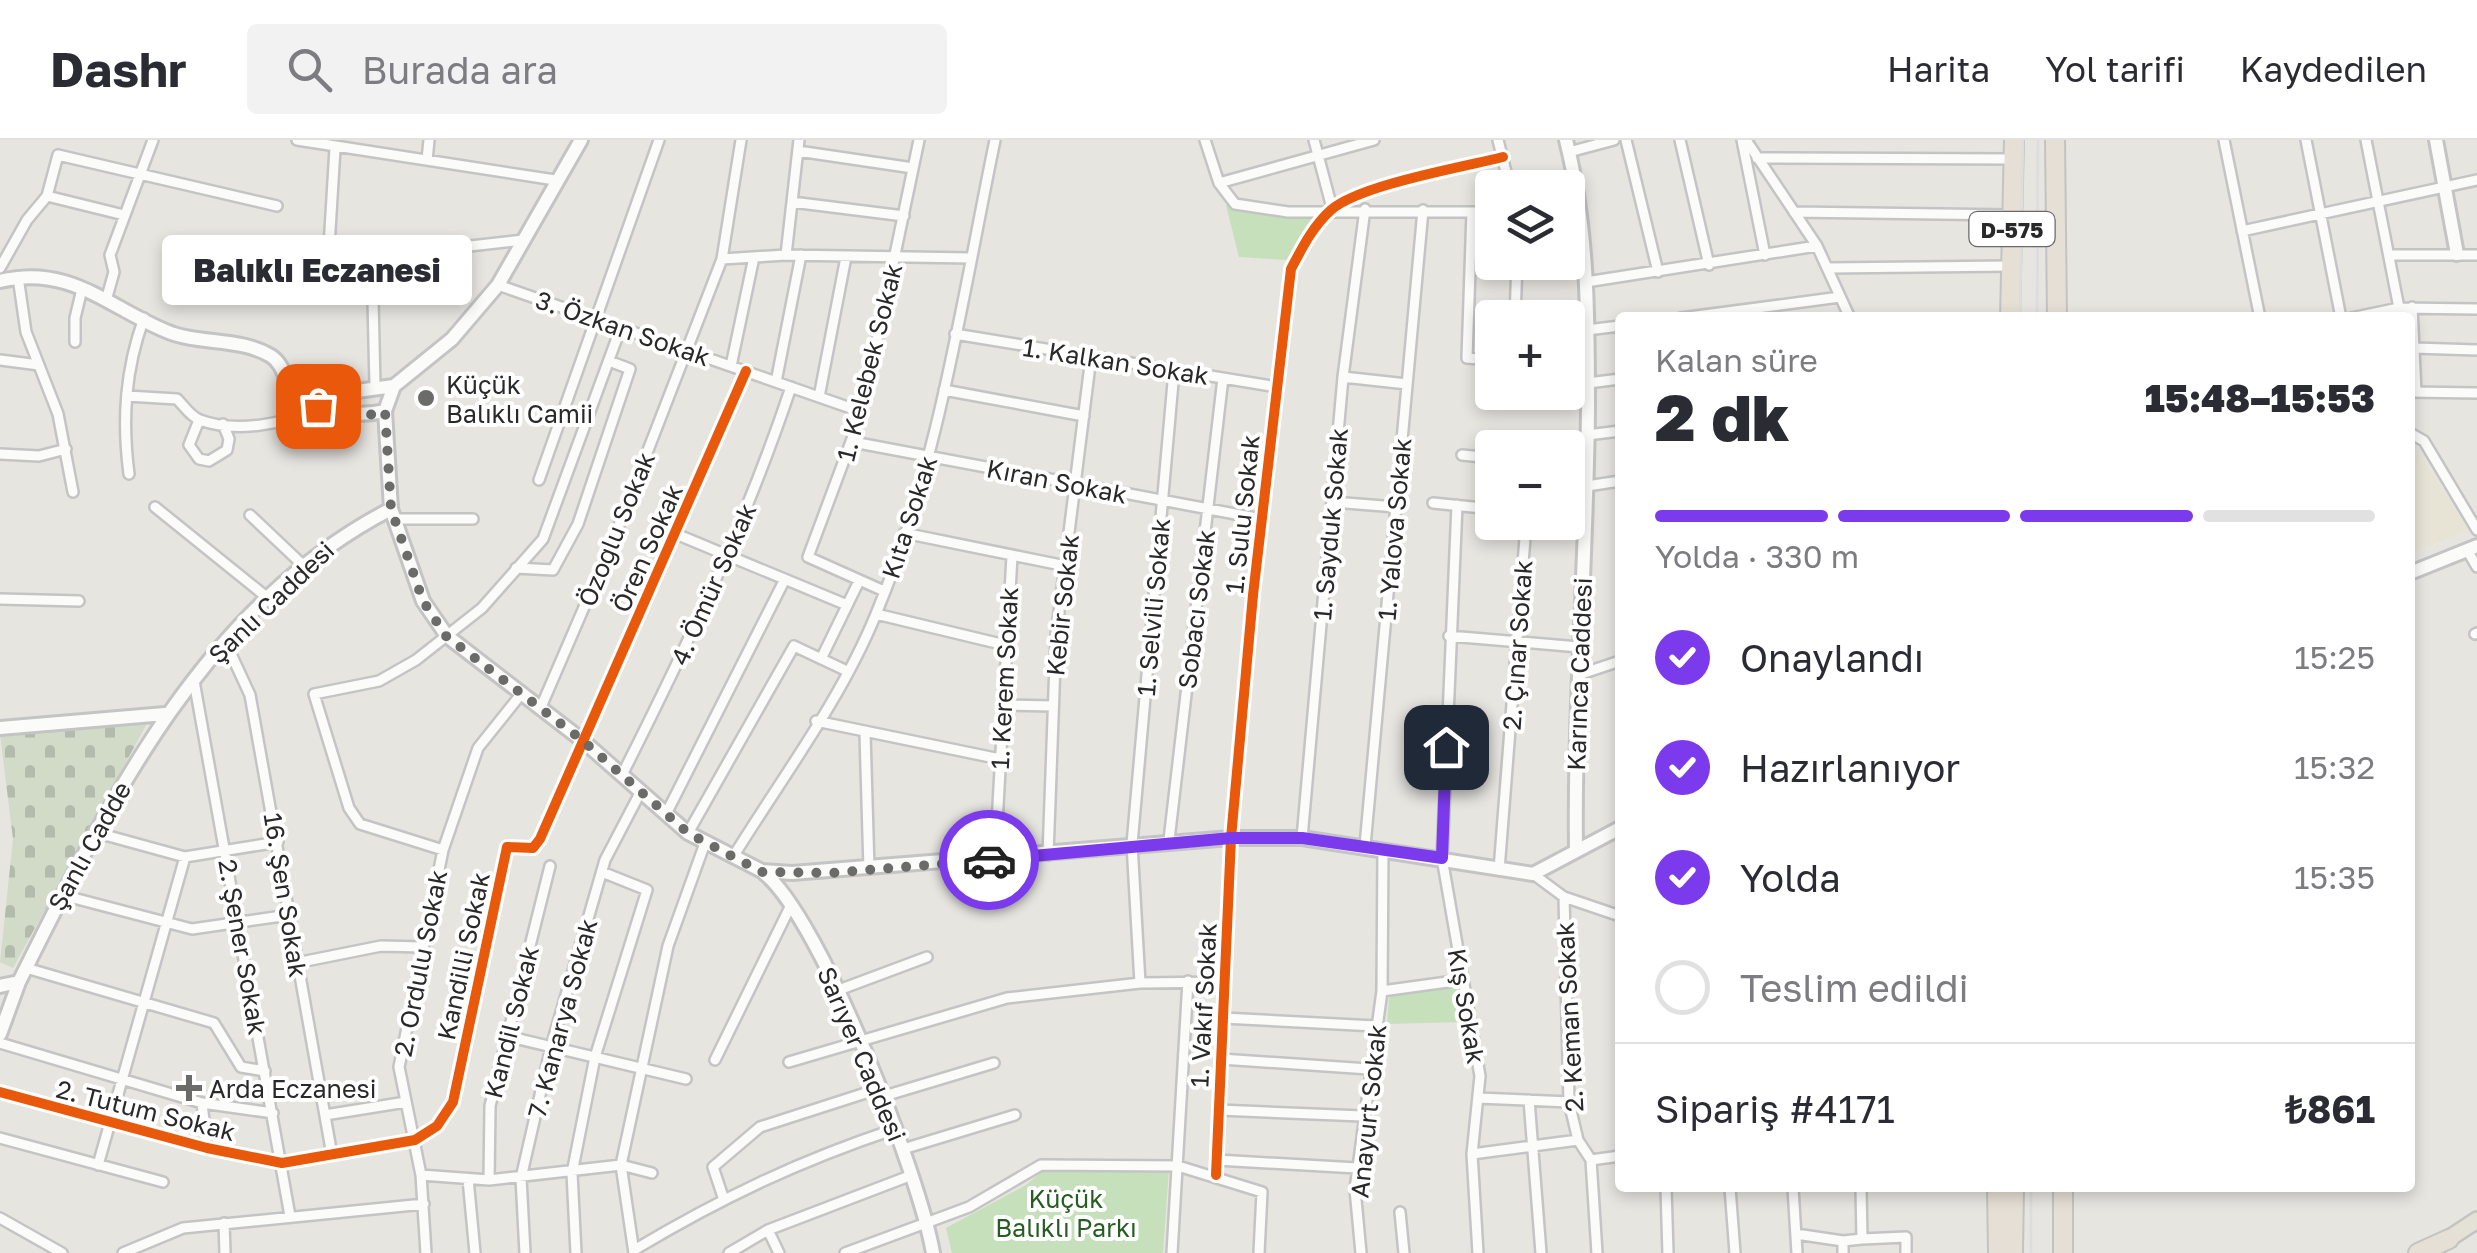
<!DOCTYPE html>
<html lang="tr">
<meta charset="utf-8">
<style>
body{margin:0;font-family:"Golos Text",sans-serif;background:#f2f2f3;color:#2b2b33;height:100vh;display:flex;flex-direction:column;font-size:38px;white-space:nowrap}
*{box-sizing:border-box;margin:0}
p{font-size:32px;color:#7c7c81}
.icon{flex:none;width:55px;height:55px;fill:none;stroke:currentColor;stroke-width:2;stroke-linecap:round;stroke-linejoin:round}
.map{position:relative;flex:1;overflow:hidden}
.panel{position:absolute;left:1615px;top:172px;width:800px;height:880px;display:flex;flex-direction:column;background:#fff;border-radius:10px;box-shadow:0 5px 15px #0003}
.panel>*{flex:none}
.tools{position:absolute;left:1475px;top:30px;display:grid;gap:20px}
.tools a{display:grid;place-items:center;width:110px;height:110px;border-radius:10px;background:#fff;box-shadow:0 5px 15px #0003;font-size:50px}
.pin{position:absolute;display:grid;place-items:center;width:85px;height:85px;color:#fff;margin:-42px;border-radius:20px;box-shadow:0 5px 15px #0006}
.courier{position:absolute;display:grid;place-items:center;width:100px;height:100px;margin:-50px;border:8px solid #7c3aed;border-radius:50%;background:#fff;color:#222;box-shadow:0 2px 12px #0007}
.bubble{position:absolute;height:70px;border-radius:10px;background:#fff;box-shadow:0 5px 15px #0003;font-size:32px;font-weight:800;line-height:70px;text-align:center}
.summary em{font-style:normal;font-weight:800}
.summary div{display:flex;flex-direction:column-reverse}
.summary{display:flex;align-items:center;justify-content:space-between;height:170px;padding:0 40px}
h1{font-size:65px;font-weight:800;line-height:75px}
.bar{display:grid;grid-template-columns:repeat(4,1fr);gap:15px 10px;align-content:center;height:120px;padding:0 40px}
.bar i{height:12px;border-radius:8px;background:#e1e1e2}
.bar .on{background:#7c3aed}
.bar p{grid-column:span 4}
.line{display:flex;align-items:center;gap:25px;padding:0 40px;border-top:2px solid #e1e1e2}
.line div{flex:1}
ol{padding:0 40px;list-style:none}
li{display:flex;align-items:center;gap:30px;height:110px}
li p{margin-inline-start:auto}
li .icon{padding:10px;border-radius:50%;background:#7c3aed;color:#fff;stroke-width:4}
li:last-child{color:#7c7c81}
li i{width:55px;height:55px;border:5px solid #e1e1e2;border-radius:50%}
header{display:flex;align-items:center;gap:60px;box-sizing:border-box;height:140px;padding:0 50px;background:#fff;border-bottom:2px solid #e1e1e2}
header strong{font-size:48px}
nav{display:flex;gap:55px;margin-inline-start:auto;font-size:35px}
.search{width:700px;height:90px;background:#f2f2f3;display:flex;align-items:center;gap:25px;box-sizing:border-box;padding:0 35px;border-radius:10px;color:#7c7c81;font-size:38px}
.map>svg:first-child{display:block}
</style>
<header>
<strong>Dashr</strong>
<div class="search"><svg class="icon" aria-label="search" viewBox="0 0 24 24"><circle cx="10" cy="10" r="6"/><path d="M15 15l6 6"/></svg>Burada ara</div>
<nav><a>Harita</a><a>Yol tarifi</a><a>Kaydedilen</a></nav>
</header>
<div class="map">
<svg width="2477" height="1113" viewBox="0 0 2477 1113">
<defs>
<pattern id="cemetery-stones" width="16" height="16" patternUnits="userSpaceOnUse" patternTransform="scale(2.5)"><rect width="16" height="16" fill="#d1dbc8"/><path d="M2 7V4a2 2 0 0 1 4 0v3zM10 15v-3a2 2 0 0 1 4 0v3z" fill="#b3bcac"/></pattern>
</defs>
<rect width="100%" height="100%" fill="#e6e5e0"/>
<path fill="#e8e4d5" d="M2410,299L2468,390L2410,414Z"/>
<path fill="url(#cemetery-stones)" d="M149,580L13,828L0,822L13,699L0,594Z"/>
<path fill="#c5e0bb" d="M1226,65L1312,77L1316,81L1287,120L1239,117Z
M1456,846L1462,882L1387,884L1389,858L1394,854Z
M1169,1028L1163,1113H952L946,1088L1026,1045L1045,1029Z"/>
<g fill="none" stroke-linecap="round" stroke-linejoin="round">
<defs>
<path id="street" d="M297,0L555,40
M1205,0L1219,43L1235,64L1288,72H1492
M1314,0L1332,68
M1498,0L1510,48
M1626,0L1658,132
M1680,0L1709,125
M1742,0L1765,115
M1746,0L1817,106L1850,178
M2224,0L2260,178
M2306,0L2341,178
M2366,0L2399,168
M335,8L329,107L372,117L375,246
M798,11L913,28
M1569,12L1614,0
M1757,18L2015,19
M427,20L429,0
M1219,43L1374,0
M47,56L124,75
M792,62L904,76
M1472,72L1467,218L1492,220
M1794,72L2012,75
M2242,91L2477,40
M786,115L799,0
M2390,115H2477
M372,117L523,100
M722,119L786,115L971,118
M0,128L27,80L47,56L58,15L277,66
M1828,128L2010,126
M18,137L26,192L58,274L73,352
M1586,142L1817,106
M498,145L862,272
M107,157L114,132L110,115L153,0
M2412,167L2416,252
M1515,178L1517,122
M1681,178L1840,157
M2351,178L2399,168L2477,169
M1587,190L1620,186
M955,194L1277,247
M75,202V178L82,149
M2414,208L2477,210
M0,220L39,225
M1568,225L1588,226
M731,226L754,117
M1343,237L1407,244
M776,242L801,115
M1588,243L1620,239
M944,250L1084,276
M2410,252L2477,253
M127,256L177,259C184,266 191,277 200,280C235,293 286,285 317,267
M819,257L846,117
M199,280L189,305L199,319L209,321L227,310L229,299L223,284
M2410,293L2424,301L2477,390
M1587,295L1620,291
M853,302L1262,379
M0,314L39,316L66,309
M1462,315L1492,318
M1568,325L1587,327
M129,334C122,280 125,230 144,178
M539,340L659,0
M1587,346L1620,341
M1333,362L1396,367
M1433,363L1492,369
M1457,365L1442,718L1480,936L1472,1014
M155,367L269,459
M250,375L305,427
M1568,376L1585,378
M395,379H473
M904,393L1066,426
M676,394L847,465
M2467,410L2477,427
M516,428L553,430L578,384L630,229L609,221
M884,451L808,417L862,272L919,0
M0,459L79,461
M876,474L1005,505
M2475,494L2477,493
M1449,496L1579,507
M225,501L250,555L332,1015
M821,519L859,441
M1578,535L1620,521
M194,541L290,1076
M1002,565L1053,566
M541,567L616,393L722,119L741,0
M816,581L1000,619
M865,593L869,729
M622,635C686,508 746,382 791,247
M666,674L784,441
M94,692L185,717L278,702
M688,693L794,506L847,531
M1302,698L1343,237L1365,69
M1169,700L1223,238
M1365,706L1423,70
M443,710L360,684L349,668L314,554L379,541L416,520L482,468L543,399L621,187
M1048,715L1056,496L1091,217
M733,717C781,639 841,560 876,474C939,323 962,159 995,0
M995,719L1012,416
M1499,730L1525,398
M1533,734L1564,757L1620,776
M62,755L192,789L289,775
M1564,757L1569,962L1578,1000L1591,1020L1597,1113
M296,823L381,806L423,807
M26,828L214,883L241,927L265,931
M1140,843L1132,704L1174,231
M836,851L927,817
M1382,851L1383,709
M1223,878L1375,886
M506,896L686,939
M0,903L202,963L273,973
M1221,919L1369,929
M715,920L791,765
M789,922L1007,858L1140,843L1224,842
M0,952L207,1008L282,1023L415,1000L437,986L453,962L507,707L533,708L540,699L746,231
M881,957L994,923
M1478,958L1569,962
M1529,960L1541,1113
M202,963L207,1008
M1219,970L1362,976
M325,975L406,962
M0,998L163,1042
M903,1009L1015,975
M1217,1020L1357,1028
M1591,1020L1620,1016
M98,1025L185,717
M421,1035L489,1040L621,1025L652,1033
M1216,1035L1231,698L1253,455L1291,129C1302,108 1313,86 1331,70C1359,45 1463,27 1503,17
M468,1039L475,1113
M489,1040L490,966L550,726
M1666,1048L1668,1113
M1730,1048L1735,1113
M1793,1048L1797,1113
M723,1057L713,1027L760,987L878,949
M1400,1072L1404,1113
M0,1078L62,1113
M224,1083L225,1113
M768,1090L779,1113
M1796,1094L1843,1101
M1862,1099L1906,1097V1113
M634,1110C721,1058 799,1021 895,989
M123,1113L183,1088L424,1064
M426,1113L421,1035L399,927L443,710L478,608L522,553
M525,1113L521,1038L551,907L605,720L640,653
M576,1113L572,1033L595,917L647,750L602,732
M634,1113L621,1025L668,806L705,703
M729,1113L768,1090L912,1035
M845,1113L969,1067L1041,1025L1178,1026L1262,1052L1259,1113
M1172,1113L1188,841
M1361,1113L1355,1049L1382,851L1462,840
M1478,1113L1472,1014L1578,1000
M1843,1113V1101L1862,1099L1861,1048"/>
<path id="secondary" d="M581,0L498,145L452,199L394,246L385,271L391,369L423,461L447,496L582,600L688,693L762,731L792,733L1231,698H1302L1533,734L1620,688
M1566,0C1588,87 1588,177 1588,266C1587,415 1574,562 1576,711
M2436,0L2457,114
M0,141C69,124 108,167 166,191C198,205 240,197 271,216C285,225 285,244 296,255C316,275 359,277 385,271
M317,266L342,253L394,246
M2410,433L2477,406
M0,588L165,574
M764,733C821,778 920,1037 933,1113
M0,846L19,842C109,661 204,466 391,369
M0,894L19,842"/>
<path id="primary" d="M2439,1105L2477,1080"/>
<path id="highway" d="M2055,0L2057,178
M2010,178L2014,0
M1997,1048L1998,1113
M2063,1048V1113
M2013,1113L2014,1048
M2418,1113L2449,1099"/>
</defs>
<use href="#street" stroke="#c4c4c4" stroke-width="14"/>
<use href="#secondary" stroke="#c4c4c4" stroke-width="18"/>
<use href="#primary" stroke="#c3c3c1" stroke-width="20"/>
<use href="#highway" stroke="#c3c3c1" stroke-width="22"/>
<use href="#street" stroke="#fbfbfa" stroke-width="9"/>
<use href="#secondary" stroke="#fbfbfa" stroke-width="12"/>
<use href="#primary" stroke="#e4e2d4" stroke-width="15"/>
<use href="#highway" stroke="#e6dfd5" stroke-width="18"/>
<path stroke="#dddcde" stroke-width="2.5" d="M2020,178L2023,0
M2037,178L2038,0
M2031,1048V1113"/>
<defs>
<path id="cycleway" d="M0,952L207,1008L282,1023L415,1000L437,986L453,962L507,707L533,708L540,699L746,231
M1216,1035L1231,698L1253,455L1291,129C1302,108 1313,86 1331,70C1359,45 1463,27 1503,17"/>
</defs>
<use href="#cycleway" stroke="#fff" stroke-width="16"/>
<use href="#cycleway" stroke="#e8590c" stroke-width="10"/>
</g>
<g fill="none" stroke-linecap="round" stroke-linejoin="round">
<path stroke="#6b6b69" stroke-width="10" stroke-dasharray="0 18" d="M318,266L369,275L385,271L391,369L423,461L446,496L582,600L688,693L762,732L832,733L989,720"/>
<path stroke="#7c3aed" stroke-width="12" d="M989,720L1231,698H1302L1442,718L1446,607"/>
</g>
<g fill="#6b6b69" stroke="#fff" stroke-width="4">
<circle cx="426" cy="258" r="10"/>
<path d="M184 933h10v10h10v10h-10v10h-10v-10h-10v-10h10z"/>
</g>
<g text-anchor="middle" dominant-baseline="central" stroke-width="8" stroke-linejoin="round" paint-order="stroke">
<rect fill="#fff" stroke="#696969" stroke-width="2.5" x="1969.5" y="72" width="85" height="34" rx="8"/>
<g font-size="22" font-weight="bold" fill="#292929">
<text x="2012" y="89">D-575</text>
</g>
<g font-size="25" fill="#292929" stroke="#fff">
<text transform="translate(623 188) rotate(19)">3. Özkan Sokak</text>
<text transform="translate(1116 221) rotate(9)">1. Kalkan Sokak</text>
<text transform="translate(869 222) rotate(-76)">1. Kelebek Sokak</text>
<text transform="translate(1057 341) rotate(11)">Kıran Sokak</text>
<text transform="translate(1242 374) rotate(-84)">1. Sulu Sokak</text>
<text transform="translate(909 377) rotate(-72)">Kıta Sokak</text>
<text transform="translate(1330 384) rotate(-85)">1. Sayduk Sokak</text>
<text transform="translate(616 389) rotate(-68)">Özoğlu Sokak</text>
<text transform="translate(1394 389) rotate(-85)">1. Yalova Sokak</text>
<text transform="translate(647 408) rotate(-66)">Ören Sokak</text>
<text transform="translate(713 444) rotate(-66)">4. Ömür Sokak</text>
<text transform="translate(271 462) rotate(-44)">Şanlı Caddesi</text>
<text transform="translate(1062 465) rotate(-84)">Kebir Sokak</text>
<text transform="translate(1153 467) rotate(-85)">1. Selvili Sokak</text>
<text transform="translate(1196 469) rotate(-83)">Sobacı Sokak</text>
<text transform="translate(1517 505) rotate(-86)">2. Çınar Sokak</text>
<text transform="translate(1579 534) rotate(-88)">Karınca Caddesi</text>
<text transform="translate(1004 538) rotate(-87)">1. Kerem Sokak</text>
<text transform="translate(89 706) rotate(-61)">Şanlı Cadde</text>
<text transform="translate(286 755) rotate(81)">16. Şen Sokak</text>
<text transform="translate(243 807) rotate(80)">2. Şener Sokak</text>
<text transform="translate(463 816) rotate(-78)">Kandilli Sokak</text>
<text transform="translate(420 823) rotate(-79)">2. Ordulu Sokak</text>
<text transform="translate(1203 865) rotate(-87)">1. Vakıf Sokak</text>
<text transform="translate(1467 866) rotate(80)">Kış Sokak</text>
<text transform="translate(1569 877) rotate(-93)">2. Keman Sokak</text>
<text transform="translate(562 878) rotate(-75)">7. Kanarya Sokak</text>
<text transform="translate(511 882) rotate(-76)">Kandil Sokak</text>
<text transform="translate(862 914) rotate(67)">Sarıyer Caddesi</text>
<text transform="translate(146 970) rotate(14)">2. Tutum Sokak</text>
<text transform="translate(1368 971) rotate(-84)">Anayurt Sokak</text>
</g>
<g font-size="25" fill="#292929" stroke="#fff" text-anchor="start">
<text x="446" y="244">Küçük<tspan x="446" dy="29">Balıklı Camii</tspan></text>
<text x="209" y="948">Arda Eczanesi</text>
</g>
<g font-size="25" fill="#255e20" stroke="#fff">
<text x="1066" y="1058">Küçük<tspan x="1066" dy="29">Balıklı Parkı</tspan></text>
</g>
</g>
</svg>
<div class="tools">
<a><svg class="icon" aria-label="layers" viewBox="0 0 24 24"><path d="M12 4l9 5-9 5-9-5zM3 14l9 5 9-5"/></svg></a>
<a>+</a>
<a>−</a>
</div>
<div class="pin" style="left:318px;top:266px;background:#ea580c"><svg class="icon" aria-label="bag" viewBox="0 0 24 24"><path d="M5 8h14l-1 12H6zM9 8a3 3 0 0 1 6 0"/></svg></div>
<div class="pin" style="left:1446px;top:607px;background:#1f2937"><svg class="icon" aria-label="home" viewBox="0 0 24 24"><path d="M3 11l9-7 9 7M6 9v11h12V9"/></svg></div>
<div class="courier" style="left:989px;top:720px"><svg class="icon" aria-label="car" viewBox="0 0 24 24"><path d="M5 17H2v-5l4-1 3-4h7l3 4 3 1v5h-3M9 17h6M6 11h13"/><circle cx="7" cy="17" r="2"/><circle cx="17" cy="17" r="2"/></svg></div>
<div class="bubble" style="left:162px;top:95px;width:310px">Balıklı Eczanesi</div>
<section class="panel">
<div class="summary"><div><h1>2 dk</h1><p>Kalan süre</p></div><em>15:48–15:53</em></div>
<div class="bar"><i class="on"></i><i class="on"></i><i class="on"></i><i></i><p>Yolda · 330 m</p></div>
<ol>
<li><svg class="icon" aria-label="check" viewBox="0 0 24 24"><path d="M5 12l5 5 9-10"/></svg>Onaylandı<p>15:25</p></li>
<li><svg class="icon" aria-label="check" viewBox="0 0 24 24"><path d="M5 12l5 5 9-10"/></svg>Hazırlanıyor<p>15:32</p></li>
<li><svg class="icon" aria-label="check" viewBox="0 0 24 24"><path d="M5 12l5 5 9-10"/></svg>Yolda<p>15:35</p></li>
<li><i></i>Teslim edildi</li>
</ol>
<div class="line" style="height:130px"><div>Sipariş #4171</div><b>₺861</b></div>
</section>
</div>
